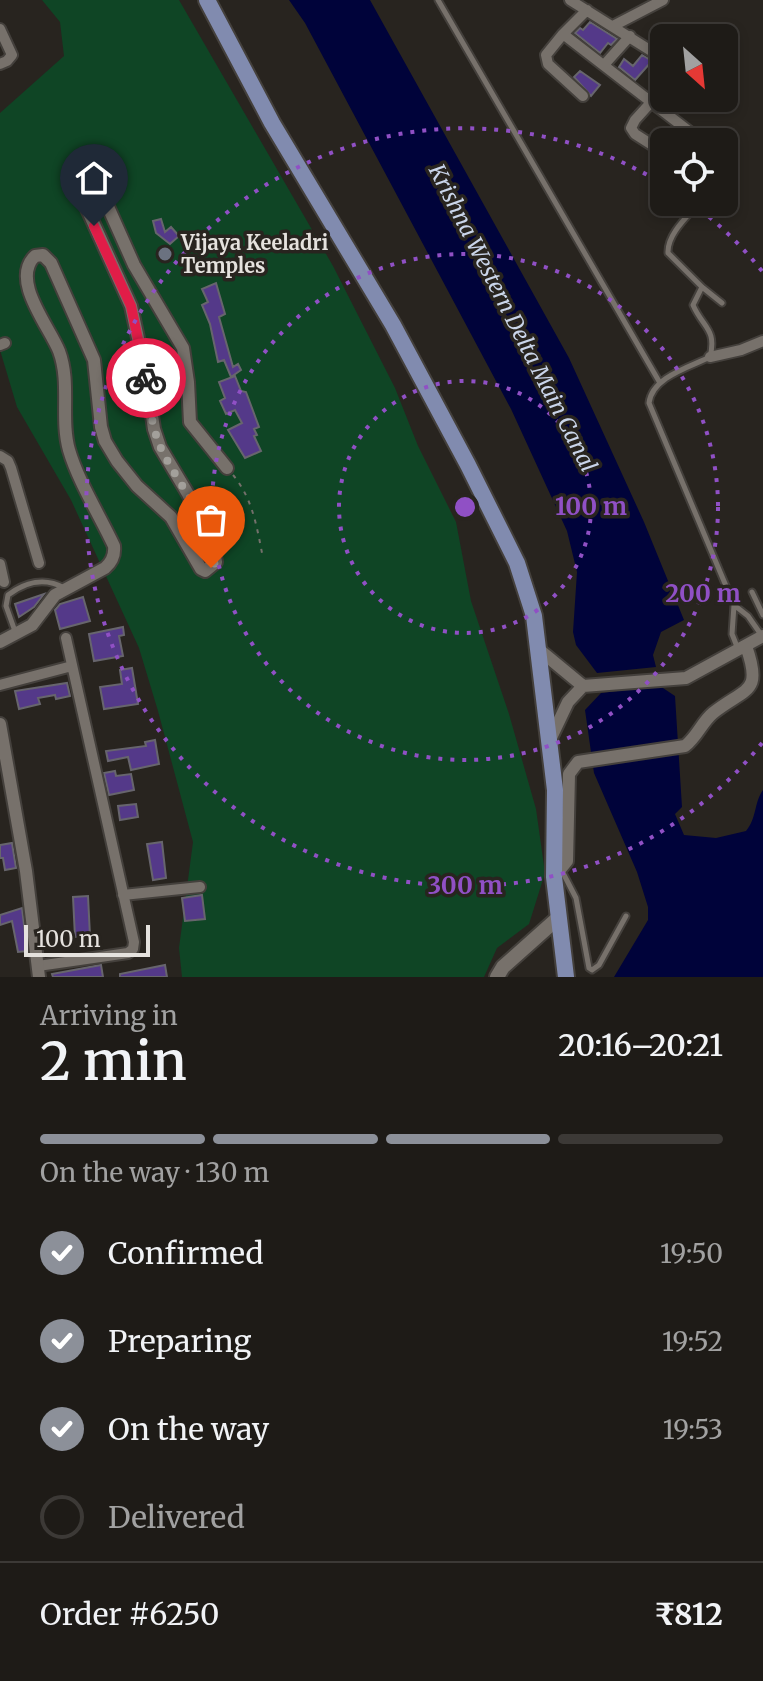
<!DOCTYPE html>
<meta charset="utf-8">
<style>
body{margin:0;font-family:Merriweather,serif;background:#2b2824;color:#f1f3f6;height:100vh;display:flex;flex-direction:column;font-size:30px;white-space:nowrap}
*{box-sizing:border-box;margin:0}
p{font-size:26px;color:#a1a1a1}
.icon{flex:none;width:44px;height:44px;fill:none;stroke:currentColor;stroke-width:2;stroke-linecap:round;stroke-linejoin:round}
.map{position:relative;height:977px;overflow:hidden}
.details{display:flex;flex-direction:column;background:#1e1b17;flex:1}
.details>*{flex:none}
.needle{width:52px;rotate:153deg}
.buttons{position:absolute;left:650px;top:24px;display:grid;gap:16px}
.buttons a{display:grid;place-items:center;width:88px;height:88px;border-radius:12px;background:#1e1b17;box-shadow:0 4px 12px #0003,0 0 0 2px #3c3936;font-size:40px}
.scale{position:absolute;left:24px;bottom:20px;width:126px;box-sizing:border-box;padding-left:8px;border:4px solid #e5e2de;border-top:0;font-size:22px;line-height:28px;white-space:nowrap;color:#e5e2de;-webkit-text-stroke:6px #28241f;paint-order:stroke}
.pin{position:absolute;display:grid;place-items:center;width:68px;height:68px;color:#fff;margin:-82px -34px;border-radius:50% 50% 50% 0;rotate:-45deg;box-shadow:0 0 8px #0007}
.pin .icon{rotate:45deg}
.courier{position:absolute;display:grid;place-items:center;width:80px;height:80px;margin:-40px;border:6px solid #e11d48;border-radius:50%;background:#fff;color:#222;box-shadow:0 2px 10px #0007}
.head em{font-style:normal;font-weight:600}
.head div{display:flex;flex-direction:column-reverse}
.head{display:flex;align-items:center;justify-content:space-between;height:136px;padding:0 40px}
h1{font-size:52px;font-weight:600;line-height:60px}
.bar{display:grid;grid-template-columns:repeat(4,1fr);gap:12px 8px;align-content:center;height:96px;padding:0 40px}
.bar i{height:10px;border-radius:6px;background:#3c3936}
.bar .current{background:#8c9099}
.bar p{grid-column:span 4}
.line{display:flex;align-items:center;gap:20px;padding:0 40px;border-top:2px solid #3c3936}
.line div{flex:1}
ol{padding:0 40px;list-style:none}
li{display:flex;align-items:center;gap:24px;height:88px}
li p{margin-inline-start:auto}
li .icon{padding:8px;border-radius:50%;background:#8c9099;color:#fff;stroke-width:4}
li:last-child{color:#a1a1a1}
li i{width:44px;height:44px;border:4px solid #3c3936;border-radius:50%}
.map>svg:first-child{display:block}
</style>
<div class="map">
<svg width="763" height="977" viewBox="0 0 763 977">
<rect width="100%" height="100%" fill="#28241f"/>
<path fill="#0f4525" d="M42,0H179L333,266L395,388L418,446L456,522L471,601L509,714L536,809L545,873L529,924L497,948L484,977H182L179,948L193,842L158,711L139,648L71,500L17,407L0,350V113L64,56L60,22Z"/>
<path fill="#00033a" d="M289,0H370L569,358L644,522L684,620L661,632L653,655L656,667L597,673L576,645L573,632L577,572L567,531L511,409L305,23Z
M660,686L675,696L682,807L675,814L684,835L716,838L746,831C757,818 754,802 763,790V977H614L648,920V907L637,872L594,773L585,710L601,693Z"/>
<path fill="#543989" stroke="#67656d" stroke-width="2" d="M590,22L617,39L611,45L608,43L600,53L575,33L580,28L583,30Z
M642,55L652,61L635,80L619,67L624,59L633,66Z
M580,71L600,85L591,96L574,77Z
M161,219L165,232L171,227L179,236L170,244L156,233L153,221Z
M216,283L225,314L219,317L233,367L238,364L241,370L231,377L224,360L218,362L210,324L202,305L208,302L202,289Z
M235,376L241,391L246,392L259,427L254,429L257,435L254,436L261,451L245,458L228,430L242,423L235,410L226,414L220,401L225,398L219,382Z
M44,594L34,607L19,617L15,604Z
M83,597L90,621L60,629L55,610L60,604Z
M123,627L124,635L119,636L123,656L94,661L89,634Z
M132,668L138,704L104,709L100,687L122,684L120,670Z
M67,683L70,696L56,699L55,695L38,698L40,704L19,709L15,691Z
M155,740L159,764L131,770L128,757L108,761L106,751L146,746L145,742Z
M115,771L116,776L131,774L134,790L109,795L104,773Z
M136,804L138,817L120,820L118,806Z
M162,842L166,878L153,880L147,844Z
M12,843L16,868L5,870L3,858H0V845Z
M202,895L205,919L185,921L182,898Z
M88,896L90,936L75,937L73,897Z
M22,908L27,951L18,952L12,921L0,925V915Z
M101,965L103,977H53L52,974Z
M165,965L167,977H120V974Z"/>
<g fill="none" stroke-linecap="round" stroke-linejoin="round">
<defs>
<path id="service" d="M438,0L660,383
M700,202C688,216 667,234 668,253L702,287L722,303
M702,287L693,305C703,328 717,329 710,357C690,367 652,377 649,403L734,605L748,616L762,636
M752,592L763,615
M734,605L732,634L738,649
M16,634L6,606L8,595C25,582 45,577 64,588
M562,871L576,898L589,968L592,970L599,965L626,916"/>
<path id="minor" d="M570,0L664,59
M613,26L663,0
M0,29L12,55L7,61L0,64
M563,34L690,132
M604,65L630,36
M583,96L548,64L546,55L563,34L587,10
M660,150L635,134L631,128L635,120L664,88
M0,345L5,343
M710,357L741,350L763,341
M0,456L8,461L11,468L39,563
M0,564L4,582
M0,685L72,666
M123,895L200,887
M38,966L128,953L133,949L134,942L66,638"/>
<path id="tertiary" d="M0,642L32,625L55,595L105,568C112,562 115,555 114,546C100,516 78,481 69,450C60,418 71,383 59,351C49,326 10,280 35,256L43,255L51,263L94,360L101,427L105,441L117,461L137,486L171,517L201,569L205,571L216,562L213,545L188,494L160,447L154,429L146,375L131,306L83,200C82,191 84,188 92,184L101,191L134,265L183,348L188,382L190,422L227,468
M537,648L583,686
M0,724L26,871L39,977
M549,742L568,702L583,686L686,678L763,636
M554,877L567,861L569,774L578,762L685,746C697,737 702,722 713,713C746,687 763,694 746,646"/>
<path id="secondary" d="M497,977L503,967L558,918"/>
<path id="primary" d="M207,0L272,123L393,325L468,465L517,563L534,616L555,790L554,877L566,977"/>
</defs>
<use href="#service" stroke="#44403c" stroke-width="9"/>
<use href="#minor" stroke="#44403c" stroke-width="14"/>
<use href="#tertiary" stroke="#44403c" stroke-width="16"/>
<use href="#secondary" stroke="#44403c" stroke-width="18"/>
<use href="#primary" stroke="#44403c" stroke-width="20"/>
<path stroke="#74706b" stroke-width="2" stroke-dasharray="4 6" stroke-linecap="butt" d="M233,475C253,499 257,528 263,558"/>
<use href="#service" stroke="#77716b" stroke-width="5"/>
<use href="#minor" stroke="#77716b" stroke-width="10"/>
<use href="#tertiary" stroke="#77716b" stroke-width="12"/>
<use href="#secondary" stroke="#77716b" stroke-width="14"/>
<use href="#primary" stroke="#818baf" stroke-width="16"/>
</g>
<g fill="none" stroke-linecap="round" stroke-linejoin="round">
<path stroke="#a3a09b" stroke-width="8" stroke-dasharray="0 14.4" d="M146,378C149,401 151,424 160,446C170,471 217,534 216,557C216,563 214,564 211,568"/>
<path stroke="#e11d48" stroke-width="10" d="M94,226L131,306L146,378"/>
</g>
<g fill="none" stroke="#9050c5" stroke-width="4" stroke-dasharray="4 8">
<circle cx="465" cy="507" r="126"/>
<circle cx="465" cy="507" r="253"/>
<path d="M762 743A379 379 0 1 1 663 184M690 202A379 379 0 0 1 762 271"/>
</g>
<circle fill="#6b7280" stroke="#28241f" stroke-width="3" cx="165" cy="254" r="8"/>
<g text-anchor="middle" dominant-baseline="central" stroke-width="7" stroke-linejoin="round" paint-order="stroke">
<g font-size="20" font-weight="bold" fill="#e5e2de" stroke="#28241f" text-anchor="start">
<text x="181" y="242">Vijaya Keeladri<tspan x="181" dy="23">Temples</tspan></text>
</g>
<g font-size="22" font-style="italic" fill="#cad5ea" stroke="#28241f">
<text transform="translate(513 318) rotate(63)">Krishna Western Delta Main Canal</text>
</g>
</g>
<circle cx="465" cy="507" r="12" fill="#9050c5" stroke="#28241f" stroke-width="4"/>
<g font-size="24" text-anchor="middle" font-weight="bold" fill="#9050c5" stroke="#28241f" stroke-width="7" stroke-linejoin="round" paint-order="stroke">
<text x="591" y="515">100 m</text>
<text x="703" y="602">200 m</text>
<text x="465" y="894">300 m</text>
</g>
</svg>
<div class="buttons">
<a><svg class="needle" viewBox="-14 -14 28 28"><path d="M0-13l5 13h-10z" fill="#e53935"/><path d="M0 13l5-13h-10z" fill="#a1a1a1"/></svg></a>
<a><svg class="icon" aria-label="locate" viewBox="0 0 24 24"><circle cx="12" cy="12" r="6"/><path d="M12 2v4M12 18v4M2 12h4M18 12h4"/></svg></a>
</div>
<div class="scale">100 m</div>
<div class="pin" style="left:211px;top:568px;background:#ea580c"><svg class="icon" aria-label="bag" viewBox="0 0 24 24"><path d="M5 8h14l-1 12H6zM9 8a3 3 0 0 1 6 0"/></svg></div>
<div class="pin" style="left:94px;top:226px;background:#1f2937"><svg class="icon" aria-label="home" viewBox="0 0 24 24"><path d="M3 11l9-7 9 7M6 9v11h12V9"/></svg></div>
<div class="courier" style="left:146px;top:378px"><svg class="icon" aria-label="bike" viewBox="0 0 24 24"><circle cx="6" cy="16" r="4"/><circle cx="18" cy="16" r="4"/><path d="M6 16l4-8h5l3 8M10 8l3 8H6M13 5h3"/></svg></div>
</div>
<section class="details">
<div class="head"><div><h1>2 min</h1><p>Arriving in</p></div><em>20:16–20:21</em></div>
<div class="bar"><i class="current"></i><i class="current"></i><i class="current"></i><i></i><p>On the way · 130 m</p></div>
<ol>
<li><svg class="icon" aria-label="check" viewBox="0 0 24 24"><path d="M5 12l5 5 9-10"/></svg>Confirmed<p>19:50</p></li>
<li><svg class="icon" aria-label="check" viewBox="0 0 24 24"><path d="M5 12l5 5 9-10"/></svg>Preparing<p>19:52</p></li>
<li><svg class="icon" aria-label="check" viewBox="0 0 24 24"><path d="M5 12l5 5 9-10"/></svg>On the way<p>19:53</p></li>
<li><i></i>Delivered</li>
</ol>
<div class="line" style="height:104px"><div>Order #6250</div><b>₹812</b></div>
</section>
